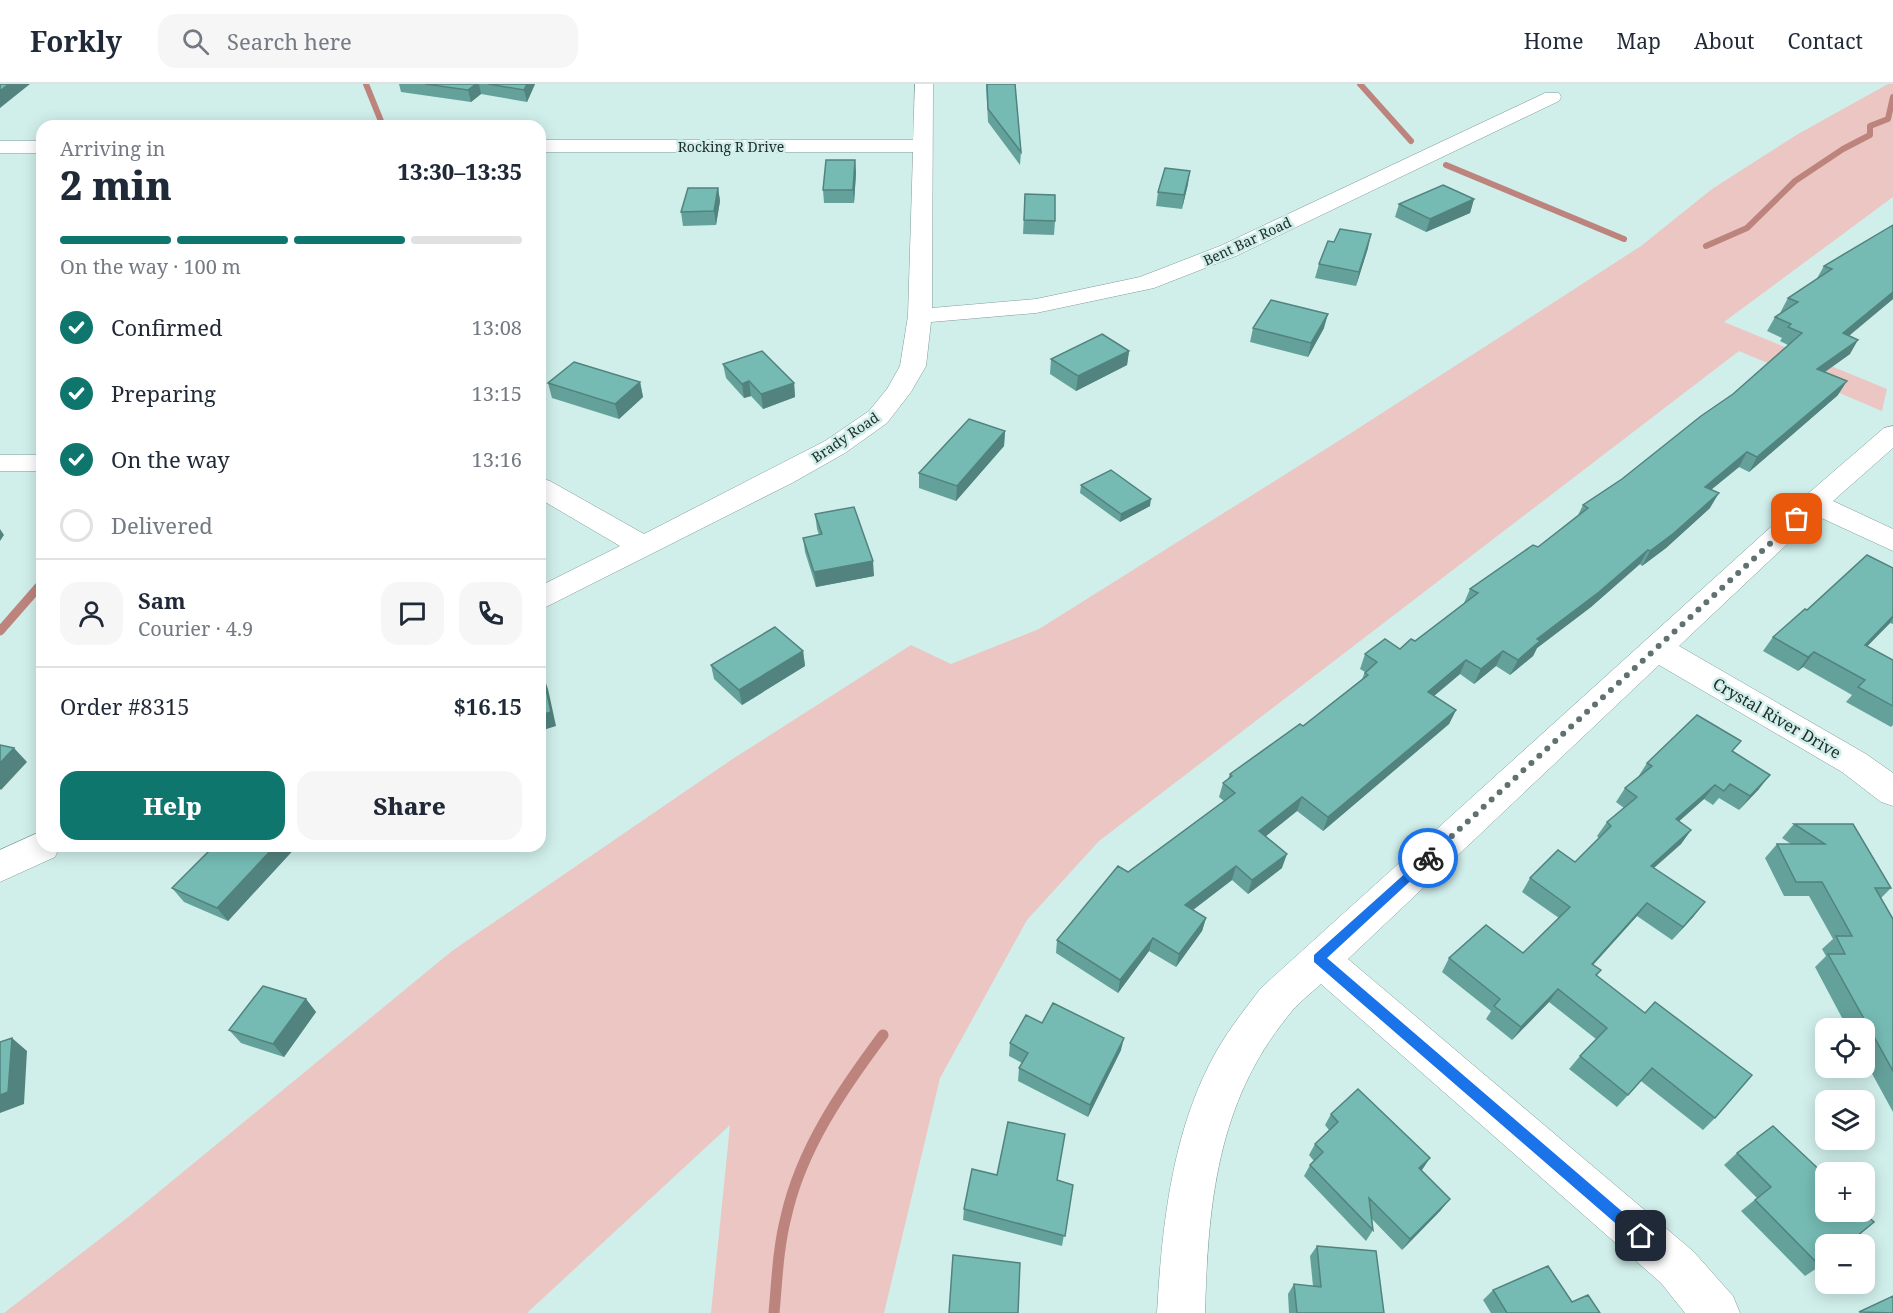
<!DOCTYPE html>
<meta charset="utf-8">
<style>
body{margin:0;font-family:"Noto Serif",serif;background:#f6f6f7;color:#1f2937;height:100vh;display:flex;flex-direction:column;font-size:22px;white-space:nowrap}
*{box-sizing:border-box;margin:0}
p{font-size:20px;color:#747a83}
.icon{flex:none;width:33px;height:33px;fill:none;stroke:currentColor;stroke-width:2;stroke-linecap:round;stroke-linejoin:round}
.map{position:relative;flex:1;overflow:hidden}
.panel{position:absolute;left:36px;top:36px;width:510px;height:732px;display:flex;flex-direction:column;background:#fff;border-radius:18px;box-shadow:0 3px 15px #0003}
.panel>*{flex:none}
.fabs{position:absolute;left:1815px;top:934px;display:grid;gap:12px}
.fabs a{display:grid;place-items:center;width:60px;height:60px;border-radius:12px;background:#fff;box-shadow:0 3px 15px #0003;font-size:30px}
.pin{position:absolute;display:grid;place-items:center;width:51px;height:51px;color:#fff;margin:-26px;border-radius:12px;box-shadow:0 3px 9px #0006}
.courier{position:absolute;display:grid;place-items:center;width:60px;height:60px;margin:-30px;border:4px solid #1a73e8;border-radius:50%;background:#fff;color:#222;box-shadow:0 2px 8px #0007}
.summary em{font-style:normal;font-weight:800}
.summary div{display:flex;flex-direction:column-reverse}
.summary{display:flex;align-items:center;justify-content:space-between;height:102px;padding:0 24px}
h1{font-size:39px;font-weight:800;line-height:45px}
.bar{display:grid;grid-template-columns:repeat(4,1fr);gap:9px 6px;align-content:center;height:72px;padding:0 24px}
.bar i{height:8px;border-radius:4px;background:#e0e1e3}
.bar .active{background:#0f766e}
.bar p{grid-column:span 4}
.line{display:flex;align-items:center;gap:15px;padding:0 24px;border-top:2px solid #e0e1e3}
.line div{flex:1}
.round{display:grid;place-items:center;flex:none;width:63px;height:63px;border-radius:18px;background:#f6f6f7}
ol{padding:0 24px;list-style:none}
li{display:flex;align-items:center;gap:18px;height:66px}
li p{margin-inline-start:auto}
li .icon{padding:6px;border-radius:50%;background:#0f766e;color:#fff;stroke-width:4}
li:last-child{color:#747a83}
li i{width:33px;height:33px;border:3px solid #e0e1e3;border-radius:50%}
.cta{display:flex;gap:12px;margin-top:auto;padding:12px 24px}
.cta a{flex:1;height:69px;border-radius:18px;background:#0f766e;color:#fff;font-size:24px;font-weight:800;line-height:69px;text-align:center}
.cta a+a{background:#f6f6f7;color:#1f2937}
header{display:flex;align-items:center;gap:36px;box-sizing:border-box;height:84px;padding:0 30px;background:#fff;border-bottom:2px solid #e0e1e3}
header strong{font-size:28px}
nav{display:flex;gap:33px;margin-inline-start:auto;font-size:21px}
.search{width:420px;height:54px;background:#f6f6f7;display:flex;align-items:center;gap:15px;box-sizing:border-box;padding:0 21px;border-radius:18px;color:#747a83;font-size:22px}
.map>svg:first-child{display:block}
</style>
<header>
<strong>Forkly</strong>
<div class="search"><svg class="icon" aria-label="search" viewBox="0 0 24 24"><circle cx="10" cy="10" r="6"/><path d="M15 15l6 6"/></svg>Search here</div>
<nav><a>Home</a><a>Map</a><a>About</a><a>Contact</a></nav>
</header>
<div class="map">
<svg width="1893" height="1229" viewBox="0 0 1893 1229">
<rect width="100%" height="100%" fill="#d0efeb"/>
<path fill="#ebc6c2" d="M1888,0H1893V113L1724,238L1887,305L1882,327L1739,267L1099,757L1027,836L940,994L884,1229H711L730,1041L527,1229H4L127,1134L452,867L731,676L911,561L951,580L1039,545L1351,349L1641,162L1712,105L1798,50Z"/>
<g fill="none" stroke-linecap="round" stroke-linejoin="round">
<path stroke="#bd847e" stroke-width="6" d="M366,0L383,42
M1360,0L1411,57
M1446,81L1624,155
M1706,162L1747,144L1795,97L1843,65L1870,51V42L1888,35L1893,13"/>
<path stroke="#bd847e" stroke-width="9" d="M0,547L42,499"/>
<path stroke="#bd847e" stroke-width="11" d="M774,1229C777,1197 778,1164 786,1133C801,1065 842,1006 883,951"/>
<defs>
<path id="minor" d="M915,0H933L932,224L1036,215L1140,193L1220,162L1545,9H1559L1561,13L1559,17L1236,172L1154,204L1036,229L931,238L926,282L911,308L887,339L845,369L792,399L540,526V502L620,462L540,415V394L550,397L644,450L825,357L869,327L887,305L900,282L908,232L913,68H540V56H913Z
M0,57H42V69H0Z
M1893,342V364L1833,417L1893,445V467L1817,432L1679,562L1866,670L1893,689V722L1881,718L1842,688L1659,581L1348,875L1693,1167L1733,1212L1740,1229H1685L1661,1199L1321,900C1310,910 1297,920 1288,932C1217,1019 1208,1120 1205,1229H1157C1162,1141 1172,1046 1216,968C1229,945 1245,925 1261,904L1804,413L1884,344Z
M0,371H42V387H0Z
M42,747V762H60L55,773L0,798V766Z"/>
</defs>
<use href="#minor" stroke="#809d9a" stroke-width="1"/>
<use href="#minor" fill="#fff" fill-rule="evenodd"/>
</g>
<path fill="#65a19b" d="M399,0H535L527,18L481,10L471,18L401,8Z
M986,0H1015L1021,68L1020,81L988,38Z
M855,76L856,89L854,119H824L823,106Z
M1188,100L1182,125L1156,122L1158,108Z
M718,104L720,117L716,141L683,142L681,128Z
M1025,110L1055,137L1054,151L1023,150Z
M1474,115L1470,129L1426,148L1395,133L1399,120Z
M1893,141V215L1849,252L1850,270L1825,288L1838,311L1749,388L1739,383L1711,406L1710,424L1666,464L1642,482L1640,480L1591,523L1537,564L1533,572L1510,591L1496,582L1474,600L1460,590L1434,612L1456,626L1449,640L1323,747L1297,727L1266,752L1282,784L1248,810L1232,796L1193,826L1206,834L1202,847L1176,883L1149,867L1118,909L1056,869L1057,856L1128,788L1224,717L1219,713L1223,699L1228,695L1230,690L1303,642L1362,595L1365,588L1360,585L1365,570L1400,565L1415,557L1464,519L1470,505L1538,463L1578,431L1583,421L1622,395L1733,310L1788,261L1780,257L1782,254L1767,247L1775,233L1781,229H1780L1788,214L1816,196L1824,182Z
M1368,164L1356,202L1315,194L1319,180Z
M1253,244H1324L1308,273L1250,258Z
M1129,267L1127,281L1076,307L1050,290L1051,275Z
M723,280L794,299L795,313L763,325L751,312L744,314L726,294Z
M640,298L643,313L619,335L552,314L548,299Z
M1005,347L1004,362L956,417L919,404V389Z
M1081,401L1150,422L1120,438L1080,409Z
M815,430L874,492L816,503L805,468L803,454L819,451L817,445Z
M1893,484V540L1890,539L1867,562L1893,576V641L1891,643L1846,618L1852,611L1803,583L1798,587L1763,567L1773,553L1807,526Z
M803,567L805,582L742,621L714,595L711,581Z
M1733,668L1759,705L1739,726L1719,714L1713,721L1704,715L1679,737L1691,746L1681,760L1654,784L1694,832L1672,856L1637,832L1593,881L1601,886L1597,891L1715,1034L1703,1046L1641,997L1617,1023L1569,985L1580,972L1596,955L1549,918L1512,956L1486,935L1491,927L1442,888L1449,874L1523,869L1559,834L1522,808L1530,794L1575,778L1599,754L1597,752L1607,738L1624,724L1616,718L1625,704L1638,693L1647,679Z
M1794,740H1853L1891,804L1881,814L1893,835V1028L1864,975V945H1848L1815,883L1826,872L1822,865L1833,855L1809,812H1784L1765,774L1777,760H1791L1782,754Z
M214,762H297L228,837L184,818L172,804Z
M306,915L316,928L284,973L241,959L229,946Z
M1042,939L1121,966L1088,1033L1018,997L1019,984L1022,979L1009,972L1010,959Z
M1331,1030L1421,1086L1441,1126L1402,1166L1372,1135L1373,1146L1366,1157L1304,1092L1310,1081L1314,1077L1309,1071L1315,1060L1329,1046L1325,1041Z
M1773,1042L1820,1182L1805,1192L1741,1127L1757,1114L1724,1081L1737,1069Z
M997,1091L1057,1096L1073,1101L1062,1162L963,1136L964,1125Z
M1317,1162L1384,1229H1289L1288,1210L1294,1200L1313,1202L1310,1172Z
M1493,1206L1572,1218L1600,1229H1491L1483,1216Z"/>
<path fill="#52837e" d="M9,0H30L0,24V7Z
M476,0H479L481,10L471,18L468,6Z
M527,0H535L527,18L524,6Z
M855,76L856,89L854,119L853,106Z
M1190,87L1188,100L1182,125L1184,111Z
M718,104L720,117L716,141L714,127Z
M1474,115L1470,129L1426,148L1430,135Z
M1371,150L1368,164L1356,202L1359,188Z
M1893,208V215L1835,263L1843,249Z
M1328,230L1324,244L1308,273L1311,259Z
M1858,256L1850,270L1809,299L1817,285Z
M1129,267L1127,281L1076,307L1078,292Z
M749,297L751,312L744,314L742,300Z
M1847,297L1838,311L1749,388L1757,373Z
M640,298L643,313L619,335L615,320Z
M794,299L795,313L763,325L761,310Z
M1005,347L1004,362L956,417L957,402Z
M1747,368L1739,383L1697,417L1705,403Z
M1719,409L1710,424L1666,464L1642,482L1650,467Z
M1151,415L1150,422L1120,438L1121,430Z
M0,445L4,451L0,457Z
M1648,466L1640,480L1591,523L1537,564L1533,572L1510,591L1518,576L1537,555Z
M873,477L874,492L816,503L814,488Z
M1893,532V534L1890,539L1854,576L1865,561Z
M803,567L805,582L742,621L739,606Z
M1503,567L1496,582L1474,600L1481,585Z
M1814,568L1803,583L1798,587L1808,573Z
M1466,576L1460,590L1422,622L1428,608Z
M543,591L548,605L556,642L540,647V631Z
M1456,626L1449,640L1323,747L1328,733Z
M14,664L27,678L1,706L0,705V679Z
M1770,691L1759,705L1739,726L1750,712Z
M1715,701L1704,715L1666,749L1676,735Z
M540,707L546,722L540,725Z
M1302,713L1297,727L1255,761L1259,747Z
M1691,746L1681,760L1641,795L1651,782Z
M275,762H297L228,837L217,824Z
M1287,770L1282,784L1248,810L1252,796Z
M1236,782L1232,796L1181,835L1185,821Z
M1705,818L1694,832L1672,856L1683,843Z
M1647,819L1637,832L1582,893L1592,880Z
M1206,834L1202,847L1176,883L1179,870Z
M1153,854L1149,867L1118,909L1120,896Z
M1558,905L1549,918L1512,956L1521,943Z
M306,915L316,928L284,973L273,960Z
M12,954L27,967L24,1020L0,1029V1011Z
M1124,954L1121,966L1088,1033L1090,1021Z
M1430,1074L1422,1086L1411,1095L1419,1084Z
M1450,1115L1441,1126L1402,1166L1410,1155Z"/>
<path fill="#75bbb4" stroke="#52837e" stroke-width="1.5" d="M0,0H9L0,7Z
M425,0H476L468,6Z
M488,0H527L524,6Z
M987,0H1015L1021,68L988,25Z
M826,76H855L853,106H823Z
M1165,84L1190,87L1184,111L1158,108Z
M1443,101L1474,115L1430,135L1399,120Z
M688,104H718L714,127L681,128Z
M1025,110L1055,111V137L1024,136Z
M1893,141V208L1843,249L1858,256L1817,285L1847,297L1757,373L1747,368L1705,403L1719,409L1674,449L1650,467L1648,466L1599,508L1537,555L1540,557L1518,576L1503,567L1481,585L1466,576L1428,608L1456,626L1328,733L1302,713L1259,747L1287,770L1252,796L1236,782L1185,821L1206,834L1179,870L1153,854L1120,896L1057,856L1118,782L1128,788L1235,709L1223,699L1232,692L1230,690L1300,640L1303,642L1368,591L1365,589L1377,578L1365,570L1385,555L1400,565L1411,555L1415,557L1478,509L1470,505L1533,461L1538,463L1588,424L1583,421L1622,395L1701,332L1733,310L1802,249L1788,243L1791,240L1775,233L1798,218L1788,214L1832,185L1824,182Z
M1340,145L1371,150L1359,188L1319,180L1328,157L1334,158Z
M1271,216L1328,230L1311,259L1253,244Z
M1102,250L1129,267L1078,292L1051,275Z
M762,267L794,299L761,310L749,297L742,300L723,280Z
M574,278L640,298L615,320L548,299Z
M969,335L1005,347L957,402L919,389Z
M1111,386L1151,415L1121,430L1081,401Z
M854,423L873,477L814,488L803,454L822,450L815,430Z
M1867,471L1893,484V532L1865,561L1893,576V622L1858,603L1865,596L1814,568L1808,573L1773,553L1805,525L1807,526Z
M775,543L803,567L739,606L711,581Z
M540,591H543L551,628L540,631Z
M1697,631L1741,657L1732,667L1770,691L1750,712L1730,700L1724,707L1715,701L1676,735L1691,746L1651,782L1705,818L1683,843L1647,819L1592,880L1601,886L1596,891L1645,929L1655,918L1752,991L1715,1034L1652,984L1628,1011L1580,972L1607,944L1558,905L1521,943L1494,922L1500,915L1449,874L1486,841L1523,869L1570,823L1530,794L1558,766L1575,778L1611,742L1607,738L1637,713L1625,704L1652,682L1647,679Z
M0,661L14,664L0,679Z
M1794,740H1853L1891,804H1875L1893,835V987L1828,870H1845L1836,852H1852L1822,798H1796L1777,760H1825Z
M214,762H275L217,824L172,804Z
M263,902L306,915L273,960L229,946Z
M1053,919L1124,954L1090,1021L1019,984L1028,969L1010,959L1026,931L1042,939Z
M12,954L8,1008L0,1011V958Z
M1358,1005L1430,1074L1419,1084L1450,1115L1410,1155L1369,1114L1373,1146L1310,1081L1323,1068L1315,1060L1338,1038L1331,1030Z
M1008,1038L1065,1050L1057,1096L1073,1101L1065,1152L964,1125L972,1085L997,1091Z
M1773,1042L1826,1092V1128H1863L1874,1138L1846,1161H1826V1177L1820,1182L1755,1116L1771,1103L1737,1069Z
M1317,1162L1376,1167L1384,1229H1297L1294,1200L1321,1203Z
M953,1171L1020,1179L1018,1229H949Z
M1548,1182L1572,1218L1588,1211L1600,1229H1507L1493,1206Z
M1893,1212V1229L1859,1228Z"/>
<path fill="#1a73e8" d="M1428,769L1434,774L1432,777L1327,874L1646,1148V1157H1636L1314,878V871Z"/>
<g fill="none" stroke-linecap="round" stroke-linejoin="round">
<path stroke="#5f7270" stroke-width="6" stroke-dasharray="0 10.8" d="M1428,774L1797,435"/>
</g>
<g text-anchor="middle" dominant-baseline="central" stroke-width="5" stroke-linejoin="round" paint-order="stroke">
<g font-size="14" fill="#222f2d" stroke="#d0efeb">
<text x="731" y="62">Rocking R Drive</text>
<text transform="translate(1247 157) rotate(-25)">Bent Bar Road</text>
<text transform="translate(845 353) rotate(-34)">Brady Road</text>
</g>
<g font-size="16" fill="#222f2d" stroke="#d0efeb">
<text transform="translate(1777 634) rotate(30)">Crystal River Drive</text>
</g>
</g>
</svg>
<div class="fabs">
<a><svg class="icon" aria-label="locate" viewBox="0 0 24 24"><circle cx="12" cy="12" r="6"/><path d="M12 2v4M12 18v4M2 12h4M18 12h4"/></svg></a>
<a><svg class="icon" aria-label="layers" viewBox="0 0 24 24"><path d="M12 4l9 5-9 5-9-5zM3 14l9 5 9-5"/></svg></a>
<a>+</a>
<a>−</a>
</div>
<div class="pin" style="left:1797px;top:435px;background:#ea580c"><svg class="icon" aria-label="bag" viewBox="0 0 24 24"><path d="M5 8h14l-1 12H6zM9 8a3 3 0 0 1 6 0"/></svg></div>
<div class="pin" style="left:1641px;top:1152px;background:#1f2937"><svg class="icon" aria-label="home" viewBox="0 0 24 24"><path d="M3 11l9-7 9 7M6 9v11h12V9"/></svg></div>
<div class="courier" style="left:1428px;top:774px"><svg class="icon" aria-label="bike" viewBox="0 0 24 24"><circle cx="6" cy="16" r="4"/><circle cx="18" cy="16" r="4"/><path d="M6 16l4-8h5l3 8M10 8l3 8H6M13 5h3"/></svg></div>
<section class="panel">
<div class="summary"><div><h1>2 min</h1><p>Arriving in</p></div><em>13:30–13:35</em></div>
<div class="bar"><i class="active"></i><i class="active"></i><i class="active"></i><i></i><p>On the way · 100 m</p></div>
<ol>
<li><svg class="icon" aria-label="check" viewBox="0 0 24 24"><path d="M5 12l5 5 9-10"/></svg>Confirmed<p>13:08</p></li>
<li><svg class="icon" aria-label="check" viewBox="0 0 24 24"><path d="M5 12l5 5 9-10"/></svg>Preparing<p>13:15</p></li>
<li><svg class="icon" aria-label="check" viewBox="0 0 24 24"><path d="M5 12l5 5 9-10"/></svg>On the way<p>13:16</p></li>
<li><i></i>Delivered</li>
</ol>
<div class="line" style="height:108px"><a class="round"><svg class="icon" aria-label="person" viewBox="0 0 24 24"><circle cx="12" cy="8" r="4"/><path d="M4 21q1-7 8-7t8 7"/></svg></a><div><b>Sam</b><p>Courier · 4.9</p></div><a class="round"><svg class="icon" aria-label="chat" viewBox="0 0 24 24"><path d="M4 5h16v11H9l-5 4z"/></svg></a><a class="round"><svg class="icon" aria-label="phone" viewBox="0 0 24 24"><path d="M5 4h4l2 5-3 2q2 4 5 5l2-3 5 2v4C11 20 4 13 5 4z"/></svg></a></div>
<div class="line" style="height:78px"><div>Order #8315</div><b>$16.15</b></div>
<div class="cta"><a>Help</a><a>Share</a></div>
</section>
</div>
